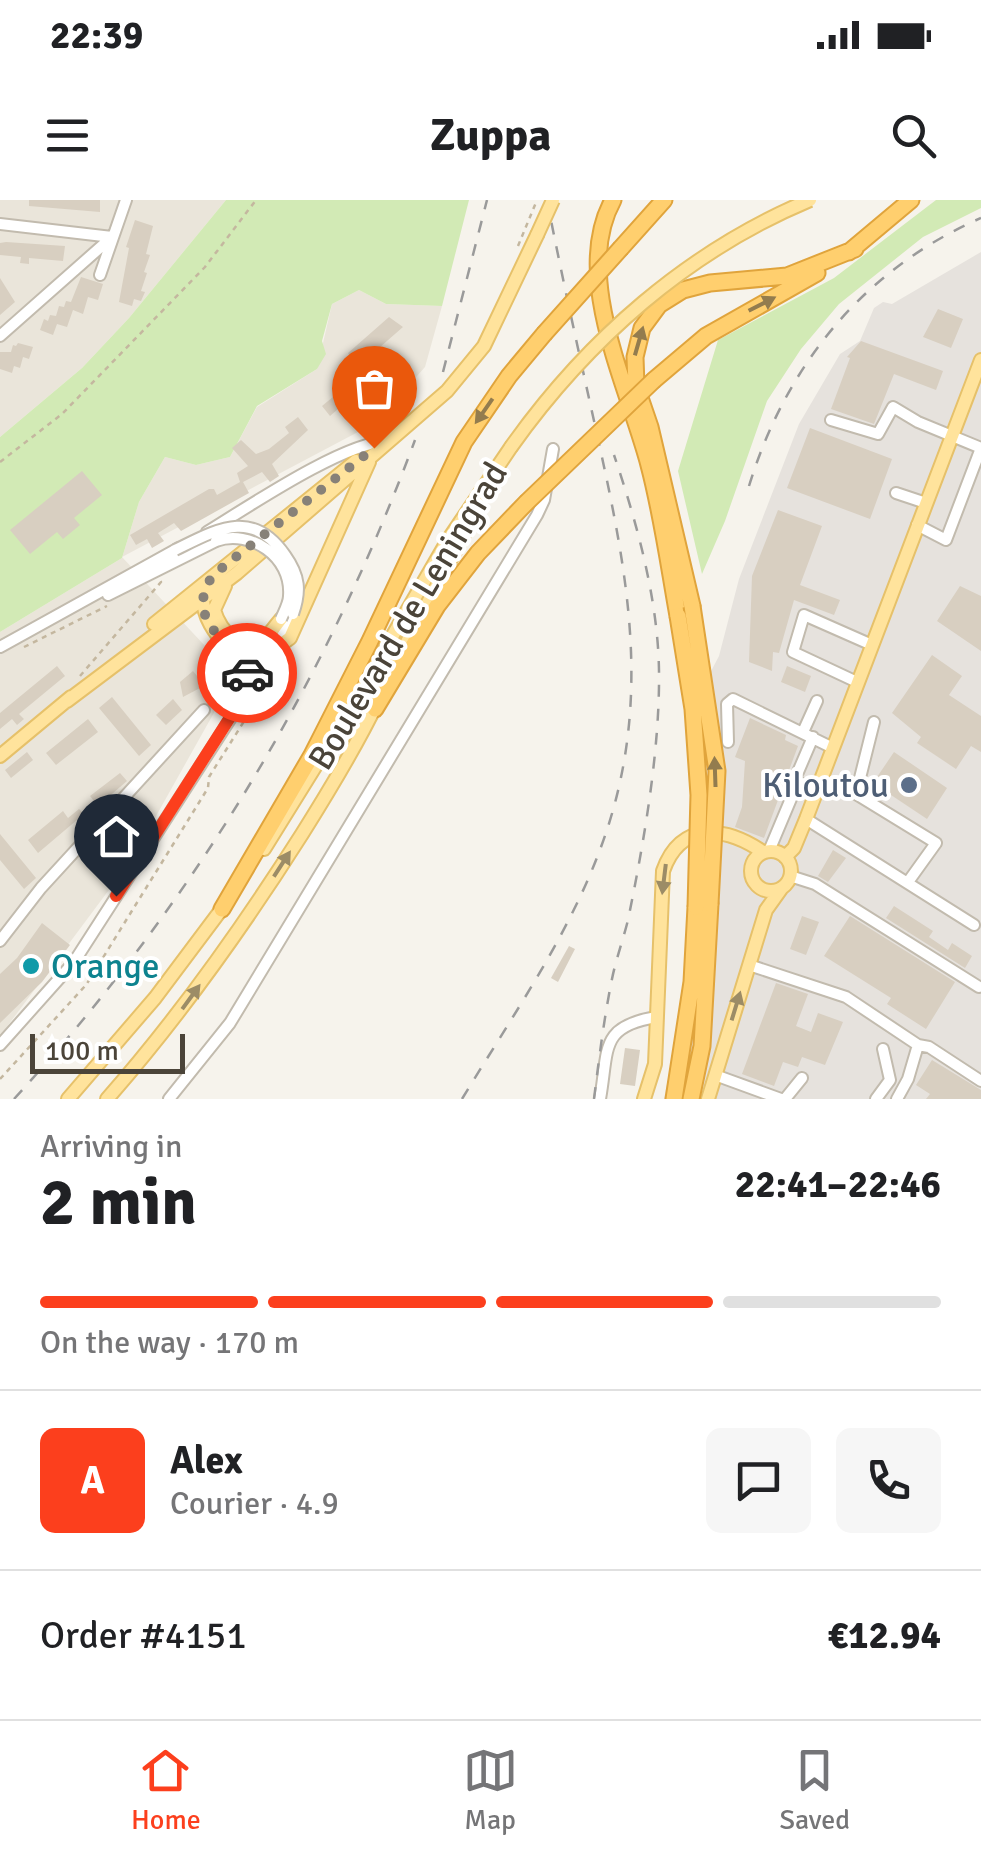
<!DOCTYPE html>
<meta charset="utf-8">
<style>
body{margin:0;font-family:Signika,sans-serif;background:#f6f6f6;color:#202124;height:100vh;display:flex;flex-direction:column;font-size:38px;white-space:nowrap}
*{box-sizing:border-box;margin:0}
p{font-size:32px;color:#757577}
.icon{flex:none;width:55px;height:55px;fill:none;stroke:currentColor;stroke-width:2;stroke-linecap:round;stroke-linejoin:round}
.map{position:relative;height:899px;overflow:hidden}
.sheet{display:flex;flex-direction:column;background:#fff;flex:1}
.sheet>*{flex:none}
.scale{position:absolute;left:30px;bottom:25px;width:155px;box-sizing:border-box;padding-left:10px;border:5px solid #4b4439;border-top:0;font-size:28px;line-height:35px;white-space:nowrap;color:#4b4439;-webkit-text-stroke:8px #fff;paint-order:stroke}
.pin{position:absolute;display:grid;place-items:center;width:85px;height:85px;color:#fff;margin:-102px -42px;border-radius:50% 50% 50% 0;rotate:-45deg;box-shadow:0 0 10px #0007}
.pin .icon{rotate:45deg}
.courier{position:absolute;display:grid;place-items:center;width:100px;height:100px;margin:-50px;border:8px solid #fc3f1d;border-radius:50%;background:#fff;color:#222;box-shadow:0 2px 12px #0007}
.summary em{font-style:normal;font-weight:700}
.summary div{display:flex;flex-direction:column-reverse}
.summary{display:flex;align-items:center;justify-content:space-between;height:170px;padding:0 40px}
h1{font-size:65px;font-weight:700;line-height:75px}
.bar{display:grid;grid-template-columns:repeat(4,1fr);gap:15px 10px;align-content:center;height:120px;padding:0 40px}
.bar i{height:12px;border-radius:8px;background:#e0e0e0}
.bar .active{background:#fc3f1d}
.bar p{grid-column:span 4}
.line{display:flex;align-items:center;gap:25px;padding:0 40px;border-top:2px solid #e0e0e0}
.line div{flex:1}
.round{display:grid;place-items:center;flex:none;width:105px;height:105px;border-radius:15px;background:#f6f6f6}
.status{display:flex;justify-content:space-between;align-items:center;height:70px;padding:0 50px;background:#fff;direction:ltr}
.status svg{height:28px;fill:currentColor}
header{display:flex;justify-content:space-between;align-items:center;height:130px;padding:0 40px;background:#fff;font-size:45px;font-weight:700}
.dock{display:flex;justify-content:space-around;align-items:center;height:140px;border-top:2px solid #e0e0e0;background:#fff;font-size:28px;color:#757577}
.dock a{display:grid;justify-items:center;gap:5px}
.dock .active{color:#fc3f1d}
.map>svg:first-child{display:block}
</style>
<div class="status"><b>22:39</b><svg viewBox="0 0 49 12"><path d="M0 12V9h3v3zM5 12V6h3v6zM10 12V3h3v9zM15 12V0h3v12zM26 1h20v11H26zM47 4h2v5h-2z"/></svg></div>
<header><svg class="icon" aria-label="menu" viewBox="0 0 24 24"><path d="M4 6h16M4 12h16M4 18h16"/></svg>Zuppa<svg class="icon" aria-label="search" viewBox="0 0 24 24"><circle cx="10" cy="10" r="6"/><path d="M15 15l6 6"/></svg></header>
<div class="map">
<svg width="981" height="899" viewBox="0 0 981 899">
<rect width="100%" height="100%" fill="#f6f3ec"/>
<path fill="#eae5da" d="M0,0H226L129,118L82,168L0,237Z
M359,90L386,104L442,106L425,167L375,223L122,357L234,477L132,659L0,836V432L122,358L139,302L165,257L196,265L230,257L257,207L317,169L332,104Z"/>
<path fill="#e6e2dd" d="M981,52V899H664L702,709L688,515L719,456L739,379L799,224L840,154L860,141L874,108L883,102L892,104Z"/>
<path fill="#d2eab5" d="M226,0H469L442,106L386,104L359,90L332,104L322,141L326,154L317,169L257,206L230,257L196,265L165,257L139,302L122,358L0,432V237L82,168L129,118Z
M936,0H981V8L923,37L839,104L801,149L767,201L725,321L702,374L678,271L718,140L834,78Z"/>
<path fill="#d8cfc1" d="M29,0H100V12L29,6Z
M135,20L153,26L146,54L150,55L144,72L147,73L141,91L145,92L141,101L134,99L132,106L119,102L129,48L126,47Z
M6,42L65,46L63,61L29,58V64L20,63L21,57L0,55V43Z
M81,77L103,84L98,100L88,97L83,114L73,110L67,127L57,124L53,135L40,130L44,119L48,121L50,115L56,116L59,106L64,107L66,101L71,102Z
M0,78L15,102L0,115Z
M938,109L963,119L951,148L923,137Z
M389,117L403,127L356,168L348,153Z
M861,141L943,171L936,190L894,174L874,224L831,209L850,158L847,157Z
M18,143L33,147L29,159L23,157L20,168L14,166L12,173L0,169V152H11L13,145L16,146Z
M345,187L353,196L330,216L322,206Z
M298,217L308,230L272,264L279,276L270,282L262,272L243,282L249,293L181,331L174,323L158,333L164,341L152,348L147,339L136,345L130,335L209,289H214L217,295L240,282L237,273L248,266L232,248L241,240L256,254L269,249L289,233L285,227Z
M810,228L892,259L870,319L787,288Z
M82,271L102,295L74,318L80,325L63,339L57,332L30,354L10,330Z
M778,310L822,326L800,385L840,400L834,415L794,400L779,453L773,452L772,471L749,462L752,376Z
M960,386L981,396V451L937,421Z
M932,455L962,476L949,495L981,516V552L971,546L956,569L917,543L921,537L892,513Z
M57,466L65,476L19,514L24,519L17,525L12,519L0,529V513Z
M787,466L811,476L805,492L781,482Z
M193,471L202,482L198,485L200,488L183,497L180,482Z
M112,497L151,545L139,556L99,508Z
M173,499L182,510L166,525L156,515Z
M750,518L786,535L785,540L798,546L764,638L735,627L742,607L745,561L735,557Z
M88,519L98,532L56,565L46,553Z
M27,552L33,560L11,578L5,570Z
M894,552L947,588L927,619L873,583Z
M120,573L127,581L98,606L90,596Z
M79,609L84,614L38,653L28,640L63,611L68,618Z
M0,634L36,678L24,689L0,660Z
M833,650L846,658L828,682L818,676Z
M894,706L933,731L929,737L948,750L952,743L972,756L965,768L886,718Z
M802,716L819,722L806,755L790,749Z
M850,716L955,782L926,829L887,804L891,798L824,756Z
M42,723L70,745L42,782L0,823V774L17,758Z
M569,746L575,749L558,782L551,778Z
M776,783L808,794L796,826L811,832L818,813L843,822L825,865L802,857L798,867L783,862L774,886L742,874Z
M625,848L640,850L635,886L620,884Z
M932,860L981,890V899H926L930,894L916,885Z"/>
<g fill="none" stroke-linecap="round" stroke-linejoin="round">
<defs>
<path id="minor" d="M0,24L112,37
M100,75L126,0
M0,136L112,37
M831,220L878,234L893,207L918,222L981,248
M896,293L926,303
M917,325L946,340L981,248
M207,332C248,307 344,242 388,241
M108,395L216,341
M0,447L179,348
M857,482L793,452L804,415L872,445
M874,522L856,594L936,643L908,682
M803,532L817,501
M728,542L727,504L733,499L833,548
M798,572L813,537
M806,619L974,725
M769,651L798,582L817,589
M790,676L815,684L979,787
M0,741L41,688L204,510
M749,765L846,797L918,845L908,879L897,899
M0,845L74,762L276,448L293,414
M918,845L929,847L981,881
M715,875L781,899
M169,899L230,823L537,315L544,300L553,249
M600,899C609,849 599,826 657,817
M785,899L802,878
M876,899L890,880L883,849"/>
<path id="major" d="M225,386L214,410C220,430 242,457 264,439C270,434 276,425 281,419
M203,395C201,430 238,452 252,483
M154,424L356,261
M276,448L290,438L369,262
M397,461L477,310
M67,501L237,373L447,191L484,146L537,35
M0,556L71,497
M264,649L341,525L448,340L511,247
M751 671a20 20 0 1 1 40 0a20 20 0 1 1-40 0Z
M785,657L794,648L806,619L981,160
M68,899L155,798L227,702
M107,899C180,816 243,727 302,634C329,591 356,547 378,501
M644,899L655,864L663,671C681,620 726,627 763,652
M708,899L766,710L781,689"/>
<path id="highway" d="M613,0C571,76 629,188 649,265C662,314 669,366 678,416
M621,48L664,0
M849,52L911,0
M654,180L706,136L817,73
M692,406L650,227L636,186L635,157L642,128L659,105L683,90L710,83L787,76L855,49
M375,509L437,406L478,353L526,303
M222,709L312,555L370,441L464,242L509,176L544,134
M674,899L692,782L696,707
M691,899L702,846L710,704"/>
</defs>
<use href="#minor" stroke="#c2bbae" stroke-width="14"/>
<use href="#major" stroke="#e6c16a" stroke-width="16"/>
<use href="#highway" stroke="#e0a43c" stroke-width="19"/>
<path stroke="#c4b79f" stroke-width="2.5" stroke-dasharray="5 5" stroke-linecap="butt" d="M518,46L537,0
M367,234L399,216
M0,262L62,214L205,67L256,0
M24,447L107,406
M80,476L161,382L159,378
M0,879L86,785L208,588L209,577L285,456"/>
<use href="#minor" stroke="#fff" stroke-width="10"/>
<use href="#major" stroke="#ffe39c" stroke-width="12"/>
<use href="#highway" stroke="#ffcf6e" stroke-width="15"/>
<path stroke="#9a9a9a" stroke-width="2.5" stroke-dasharray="12 12" stroke-linecap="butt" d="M443,172L487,0
M749,286C786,165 864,69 981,18
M14,899C191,706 324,486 415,240
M462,899C511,818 568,737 601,647C654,503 628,374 596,230C579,153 562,77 547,0
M594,899C599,859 604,818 612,779C616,759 623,740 628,720C644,642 660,550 659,471C658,399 637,323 614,255"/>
<defs>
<path id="minor-bridge" d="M216,341C250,329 292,356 289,396C289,403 284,412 281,419
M175,350C218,329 252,308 285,355C300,376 301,391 293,414"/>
<path id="major-bridge" d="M537,35L553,0
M511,247C587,140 688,51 810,0"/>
<path id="highway-bridge" d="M544,134L621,48
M526,303L654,180
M692,406L717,571L710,704
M678,416L693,509L699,595L696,707"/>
</defs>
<use href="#minor-bridge" stroke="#c2bbae" stroke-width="14" stroke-linecap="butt"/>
<use href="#major-bridge" stroke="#e6c16a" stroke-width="16" stroke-linecap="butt"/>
<use href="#highway-bridge" stroke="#e0a43c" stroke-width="19" stroke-linecap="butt"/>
<use href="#minor-bridge" stroke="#fff" stroke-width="10"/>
<use href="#major-bridge" stroke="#ffe39c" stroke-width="12"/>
<use href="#highway-bridge" stroke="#ffcf6e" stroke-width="15"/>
</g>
<defs><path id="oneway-solid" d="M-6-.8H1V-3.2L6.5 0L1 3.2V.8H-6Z" transform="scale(2.5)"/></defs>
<g fill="#937c4e">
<use href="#oneway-solid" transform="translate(762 104) rotate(-27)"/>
<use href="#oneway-solid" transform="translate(639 141) rotate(-74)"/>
<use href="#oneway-solid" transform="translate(484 211) rotate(125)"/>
<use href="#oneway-solid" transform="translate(715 572) rotate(-92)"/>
</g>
<g fill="#9c8c66">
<use href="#oneway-solid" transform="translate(282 664) rotate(-57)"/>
<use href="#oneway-solid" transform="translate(664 679) rotate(97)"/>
<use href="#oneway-solid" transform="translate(191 797) rotate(-54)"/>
<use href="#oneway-solid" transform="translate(736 806) rotate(-73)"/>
</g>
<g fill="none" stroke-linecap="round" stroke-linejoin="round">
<path stroke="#878178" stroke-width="10" stroke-dasharray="0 18" d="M247,473C228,437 183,420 213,375L374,248"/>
<path stroke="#fc3f1d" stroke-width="12" d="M116,696L252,483L247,473"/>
</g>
<circle fill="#5c6f8a" stroke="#fff" stroke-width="4" cx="909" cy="585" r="10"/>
<circle fill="#0f9aa8" stroke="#fff" stroke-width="4" cx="31" cy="766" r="10"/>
<g text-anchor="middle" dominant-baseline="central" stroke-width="8" stroke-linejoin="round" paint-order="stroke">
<g font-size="35" fill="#4b4439" stroke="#fff">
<text transform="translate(408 416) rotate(-59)">Boulevard de Leningrad</text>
</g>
<g font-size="35" fill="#4e5e75" stroke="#fff" text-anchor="end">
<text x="889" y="585">Kiloutou</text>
</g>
<g font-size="35" fill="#0d838f" stroke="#fff" text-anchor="start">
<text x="51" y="766">Orange</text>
</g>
</g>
</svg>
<div class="scale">100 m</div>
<div class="pin" style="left:374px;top:248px;background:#ea580c"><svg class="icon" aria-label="bag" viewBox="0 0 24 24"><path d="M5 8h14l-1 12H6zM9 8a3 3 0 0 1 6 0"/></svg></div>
<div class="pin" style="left:116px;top:696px;background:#1f2937"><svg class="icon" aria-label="home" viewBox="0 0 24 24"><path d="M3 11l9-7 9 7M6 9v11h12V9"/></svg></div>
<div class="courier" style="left:247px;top:473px"><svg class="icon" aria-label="car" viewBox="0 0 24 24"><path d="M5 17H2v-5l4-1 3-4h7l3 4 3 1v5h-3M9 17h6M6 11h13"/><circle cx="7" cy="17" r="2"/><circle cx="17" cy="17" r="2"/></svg></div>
</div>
<section class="sheet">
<div class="summary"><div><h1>2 min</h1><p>Arriving in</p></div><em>22:41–22:46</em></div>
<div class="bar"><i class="active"></i><i class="active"></i><i class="active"></i><i></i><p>On the way · 170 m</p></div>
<div class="line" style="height:180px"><b class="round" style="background:#fc3f1d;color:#fff">A</b><div><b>Alex</b><p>Courier · 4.9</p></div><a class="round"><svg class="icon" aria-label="chat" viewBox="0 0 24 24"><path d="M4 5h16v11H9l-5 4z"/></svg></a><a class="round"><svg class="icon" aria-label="phone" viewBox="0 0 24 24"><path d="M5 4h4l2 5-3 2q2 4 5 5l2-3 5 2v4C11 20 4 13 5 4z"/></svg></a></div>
<div class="line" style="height:130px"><div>Order #4151</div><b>€12.94</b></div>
</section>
<nav class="dock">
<a class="active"><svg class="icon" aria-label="home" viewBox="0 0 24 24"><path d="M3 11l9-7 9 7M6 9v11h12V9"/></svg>Home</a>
<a><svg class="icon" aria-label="map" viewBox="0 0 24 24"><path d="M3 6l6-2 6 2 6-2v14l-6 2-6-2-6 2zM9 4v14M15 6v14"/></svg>Map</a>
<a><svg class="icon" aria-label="saved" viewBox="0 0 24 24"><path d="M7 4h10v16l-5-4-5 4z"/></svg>Saved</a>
</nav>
